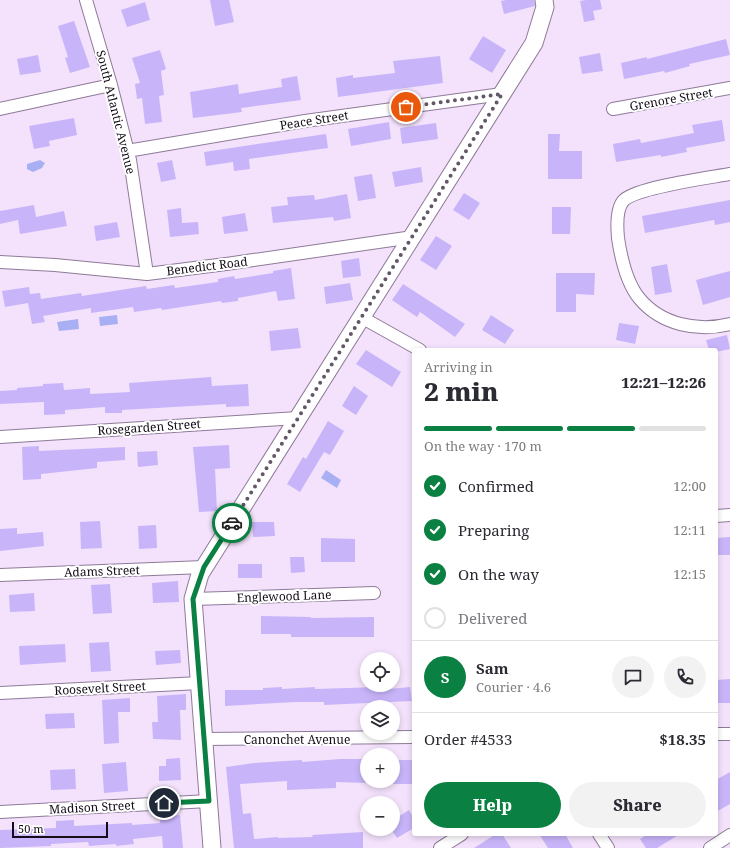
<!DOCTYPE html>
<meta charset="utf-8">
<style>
body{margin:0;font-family:"Noto Serif",serif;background:#f2f2f3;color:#2b2b33;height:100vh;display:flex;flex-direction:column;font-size:15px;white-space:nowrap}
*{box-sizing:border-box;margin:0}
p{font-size:13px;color:#7c7c81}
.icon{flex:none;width:22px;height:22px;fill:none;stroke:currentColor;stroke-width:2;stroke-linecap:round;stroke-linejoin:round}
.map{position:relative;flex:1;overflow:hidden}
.sheet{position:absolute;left:412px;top:348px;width:306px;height:488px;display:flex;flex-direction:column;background:#fff;border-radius:4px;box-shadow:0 2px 6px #0003}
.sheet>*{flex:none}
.buttons{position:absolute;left:360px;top:652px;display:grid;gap:8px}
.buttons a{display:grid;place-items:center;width:40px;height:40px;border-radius:50%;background:#fff;box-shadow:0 2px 6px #0003;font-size:20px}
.scale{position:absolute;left:12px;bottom:10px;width:96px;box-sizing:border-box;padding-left:4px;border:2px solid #140d18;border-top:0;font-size:11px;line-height:14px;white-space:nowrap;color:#140d18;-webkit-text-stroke:3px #fff;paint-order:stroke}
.pin{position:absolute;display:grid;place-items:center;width:34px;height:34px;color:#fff;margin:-17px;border:2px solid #fff;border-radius:50%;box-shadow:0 1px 4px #0007}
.courier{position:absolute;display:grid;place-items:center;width:40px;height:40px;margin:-20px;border:3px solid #0b8043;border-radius:50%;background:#fff;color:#222;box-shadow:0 1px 5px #0007}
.head em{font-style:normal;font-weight:800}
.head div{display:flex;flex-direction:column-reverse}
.head{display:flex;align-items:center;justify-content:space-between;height:68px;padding:0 12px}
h1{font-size:26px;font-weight:800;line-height:30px}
.bar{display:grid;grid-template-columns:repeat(4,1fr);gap:6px 4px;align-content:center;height:48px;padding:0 12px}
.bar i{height:5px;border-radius:3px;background:#e1e1e2}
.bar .selected{background:#0b8043}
.bar p{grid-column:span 4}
.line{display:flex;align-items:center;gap:10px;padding:0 12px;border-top:1px solid #e1e1e2}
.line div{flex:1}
.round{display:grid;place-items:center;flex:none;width:42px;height:42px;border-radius:21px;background:#f2f2f3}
ol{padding:0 12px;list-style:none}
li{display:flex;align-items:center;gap:12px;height:44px}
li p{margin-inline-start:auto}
li .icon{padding:4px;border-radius:50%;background:#0b8043;color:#fff;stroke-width:4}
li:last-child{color:#7c7c81}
li i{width:22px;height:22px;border:2px solid #e1e1e2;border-radius:50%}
.action{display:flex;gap:8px;margin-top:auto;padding:8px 12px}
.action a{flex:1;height:46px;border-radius:24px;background:#0b8043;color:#fff;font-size:16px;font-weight:800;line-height:46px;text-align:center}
.action a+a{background:#f2f2f3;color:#2b2b33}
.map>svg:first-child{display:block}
</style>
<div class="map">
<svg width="730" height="848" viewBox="0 0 730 848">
<rect width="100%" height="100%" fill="#f4e2fc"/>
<path fill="#a8b0f3" d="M40,160L45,163L42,168L33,172L27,169V164Z
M117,315L118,324L100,326L99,317Z
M78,319L79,329L59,331L57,322Z
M326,470L341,480L337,488L321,478Z"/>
<path fill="#c8b5f9" d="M210,0H229L234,22L215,26Z
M506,0H534L535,6L504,14L501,1Z
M586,0H600L602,9L593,11L595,20L584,22L580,1Z
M145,2L150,20L127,27L121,10Z
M74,21L90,67L70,73L65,58L68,57L58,26Z
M483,36L506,50L492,73L469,59Z
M726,39L730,55L689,64L690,66L665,73L664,71L624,79L621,63L647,57V59Z
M160,50L166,69L161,71L164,95L159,96L162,122L145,124L142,98L137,99L135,84L140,83L132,58Z
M600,53L603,71L582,74L579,57Z
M38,55L41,72L20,75L17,59Z
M440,56L443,83L338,97L336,78L353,75V78L395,73L393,61Z
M297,76L301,100L241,108L242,112L193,118L190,92L238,84L239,94L282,87L281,79Z
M74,118L77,135L49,141L50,146L34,149L29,126Z
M722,120L725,141L686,148L687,152L661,157V155L616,162L613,144L640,139L641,143L694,133L692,125Z
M389,122L391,139L351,146L348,129Z
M436,123L438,139L402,144L400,128Z
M326,134L328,148L249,159L250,169L234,171L233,162L206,166L204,152Z
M548,134H560L559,151H582V179H548Z
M172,160L176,179L161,182L157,163Z
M421,167L423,182L395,187L392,172Z
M372,174L376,198L358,201L354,177Z
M464,193L480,203L469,220L453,210Z
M347,194L351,218L334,221L333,217L273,223L271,207L288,205L287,197L314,195L315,200Z
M730,200V222L715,225L714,220L645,233L642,216Z
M34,205L36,217L64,211L67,226L20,234L18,220L0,224V211Z
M552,207H571L570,234H552Z
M181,208L182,223L198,222L199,234L170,237L167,210Z
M245,213L248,231L224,234L222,217Z
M117,222L120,237L96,241L94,226Z
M436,236L452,246L436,270L420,260Z
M359,258L361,276L343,278L341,261Z
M667,264L672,292L655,295L651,267Z
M291,268L295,299L278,301L276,291L238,298V301L222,303L221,301L162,310L161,308L134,312L133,307L91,313V308L43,316L45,322L32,324L28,303L5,307L2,291L29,287L30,294L40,293L41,299L81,293L82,296L146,286L147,289L174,285L175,288L218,282V279L234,276L235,279L273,273V271Z
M730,271V297L703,305L696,280Z
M556,273H595L594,295L576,294V312H556Z
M350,283L353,300L326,304L324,287Z
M403,284L465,324L455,337L420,312L417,317L392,300Z
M491,315L514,330L505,344L482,330Z
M619,323L639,326L635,344L616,340Z
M298,328L301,348L271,351L269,331Z
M727,335L730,349L716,352V350H709L706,340Z
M366,350L401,372L392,387L356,364Z
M211,377L212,386L248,384L249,406L226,407V404L122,410V413H105V407L65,410V414L44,415V402L0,404V391L17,390V388L43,386V384L63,383L64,390L90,388V394L130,392L129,383Z
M354,386L368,396L356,415L342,406Z
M328,421L344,431L330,455L324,452L300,492L287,484L303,457L306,459Z
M229,445L230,468L215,469L217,511L199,512L193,447Z
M39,446V451L125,447V460L97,462V468L41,474V479L23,480L22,447Z
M157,451L158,465L138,467L137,452Z
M100,521L102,548L81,549L80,522Z
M252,522H274L275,536L253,537Z
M156,525L157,548L139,549L138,526Z
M17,528V534L43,532L44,546L0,551V529Z
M730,537V555H716V538Z
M321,538L355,539V562H321Z
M290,557H304L305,572L291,573Z
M238,564H262V578H238Z
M178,581L179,602L153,603L152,583Z
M110,584L112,613L93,614L91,585Z
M34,593L35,611L10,612L9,595Z
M261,616L311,617V618L374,617V637H291V634H261Z
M109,642L111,671L91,672L89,643Z
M65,644L66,662L20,665L19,646Z
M180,650L181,663L156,665L155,651Z
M730,679V703H716V680Z
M282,687V689L315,687V689L379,687V690L410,687L412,701L324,705V702H296L225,706V690H263V688Z
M186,694V710H180L181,740L153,739L152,722H158L157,696Z
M130,698V712H118L119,743L104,744L102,700Z
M74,713L75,728L46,729L45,714Z
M180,758L181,780L159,781V766H166V759Z
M340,759H367L366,783L336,782V788L287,790V781L240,784L243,814L251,813L254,839L278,837V838L313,837L312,835L363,832V848H234L226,767L254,763L302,760V762Z
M393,760H414V784H393Z
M126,762L128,791L104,793L102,764Z
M75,769L76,789L51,790L50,770Z
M730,772V804L716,812V780Z
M409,810L414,819V828L397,838L393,832V820Z
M180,815L183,848H163L162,836L133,839L134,844L116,846V844L89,846L88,842L51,844V846L0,848V830L56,828V821L74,820V826L132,823V825L160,823V817Z
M496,834H502L511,848H474Z
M539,834H565L573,848H548Z
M648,834H680L657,848H646L640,839Z"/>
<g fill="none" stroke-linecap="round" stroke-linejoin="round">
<defs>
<path id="street" d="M86,0L111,85L130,160L147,274
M0,109L111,85
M613,109L730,88
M127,151L305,121L502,94
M730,174C708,178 639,187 624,200C616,208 617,227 618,238C621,258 626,282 639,298C661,325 698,332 730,324
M0,262L55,265L147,274L226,264L413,237
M361,317L420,350
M0,437L298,418
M716,516L730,515
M0,575L204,567
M193,599L374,593
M0,693L200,683
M716,734H730
M204,739L414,737
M0,812L209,801
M599,834L608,848
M440,848L462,834
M710,848L730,835"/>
<path id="secondary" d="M212,848L193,599L200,574L534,43L545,7L544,0"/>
</defs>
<use href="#street" stroke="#8e7a98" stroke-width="14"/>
<use href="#secondary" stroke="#8e7a98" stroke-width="19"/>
<use href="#street" stroke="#fff" stroke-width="12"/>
<use href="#secondary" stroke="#fff" stroke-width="17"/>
</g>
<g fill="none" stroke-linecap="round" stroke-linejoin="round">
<path stroke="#625868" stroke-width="4" stroke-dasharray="0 7.2" d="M232,523L502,94L406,107"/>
<path stroke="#0b8043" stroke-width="5" d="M164,803L209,801L193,599L204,567L232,523"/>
</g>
<g text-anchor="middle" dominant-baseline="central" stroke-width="4" stroke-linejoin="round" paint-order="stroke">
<g font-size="12" fill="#140d18" stroke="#fff">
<text transform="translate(671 99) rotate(-10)">Grenore Street</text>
<text transform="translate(116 112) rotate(76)">South Atlantic Avenue</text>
<text transform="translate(314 120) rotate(-9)">Peace Street</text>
<text transform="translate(207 266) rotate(-7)">Benedict Road</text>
<text transform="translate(149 427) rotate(-4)">Rosegarden Street</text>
<text transform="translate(102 571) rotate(-2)">Adams Street</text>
<text transform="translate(284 596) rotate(-2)">Englewood Lane</text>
<text transform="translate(100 688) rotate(-3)">Roosevelt Street</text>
<text x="297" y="739">Canonchet Avenue</text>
<text transform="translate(92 807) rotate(-3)">Madison Street</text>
</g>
</g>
</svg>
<div class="buttons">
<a><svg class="icon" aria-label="locate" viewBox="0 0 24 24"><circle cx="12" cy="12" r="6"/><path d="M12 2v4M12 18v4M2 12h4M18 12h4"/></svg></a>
<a><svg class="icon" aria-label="layers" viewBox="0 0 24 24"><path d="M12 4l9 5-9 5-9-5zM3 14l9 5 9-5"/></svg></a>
<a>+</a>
<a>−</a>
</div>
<div class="scale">50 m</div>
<div class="pin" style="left:406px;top:107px;background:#ea580c"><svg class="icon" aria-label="bag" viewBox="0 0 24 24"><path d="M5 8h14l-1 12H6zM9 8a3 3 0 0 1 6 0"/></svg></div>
<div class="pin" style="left:164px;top:803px;background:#1f2937"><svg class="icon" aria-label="home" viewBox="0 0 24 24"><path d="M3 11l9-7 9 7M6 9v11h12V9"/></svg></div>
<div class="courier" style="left:232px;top:523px"><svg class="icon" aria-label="car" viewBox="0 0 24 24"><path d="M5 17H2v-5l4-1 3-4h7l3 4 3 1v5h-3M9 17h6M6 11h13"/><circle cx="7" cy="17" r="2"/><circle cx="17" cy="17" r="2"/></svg></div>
<section class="sheet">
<div class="head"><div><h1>2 min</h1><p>Arriving in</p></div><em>12:21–12:26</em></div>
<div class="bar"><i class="selected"></i><i class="selected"></i><i class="selected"></i><i></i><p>On the way · 170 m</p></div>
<ol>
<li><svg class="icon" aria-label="check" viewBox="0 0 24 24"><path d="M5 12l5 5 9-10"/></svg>Confirmed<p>12:00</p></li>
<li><svg class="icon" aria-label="check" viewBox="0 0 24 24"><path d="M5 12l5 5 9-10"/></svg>Preparing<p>12:11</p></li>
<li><svg class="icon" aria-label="check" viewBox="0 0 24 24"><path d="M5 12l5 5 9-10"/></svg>On the way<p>12:15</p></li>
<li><i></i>Delivered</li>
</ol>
<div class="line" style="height:72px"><b class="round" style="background:#0b8043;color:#fff">S</b><div><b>Sam</b><p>Courier · 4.6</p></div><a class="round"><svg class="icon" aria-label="chat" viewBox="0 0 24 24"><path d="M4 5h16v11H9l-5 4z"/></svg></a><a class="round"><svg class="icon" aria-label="phone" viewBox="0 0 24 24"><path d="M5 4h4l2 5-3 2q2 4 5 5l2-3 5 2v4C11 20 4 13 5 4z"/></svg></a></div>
<div class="line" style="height:52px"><div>Order #4533</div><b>$18.35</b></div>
<div class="action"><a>Help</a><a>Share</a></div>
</section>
</div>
